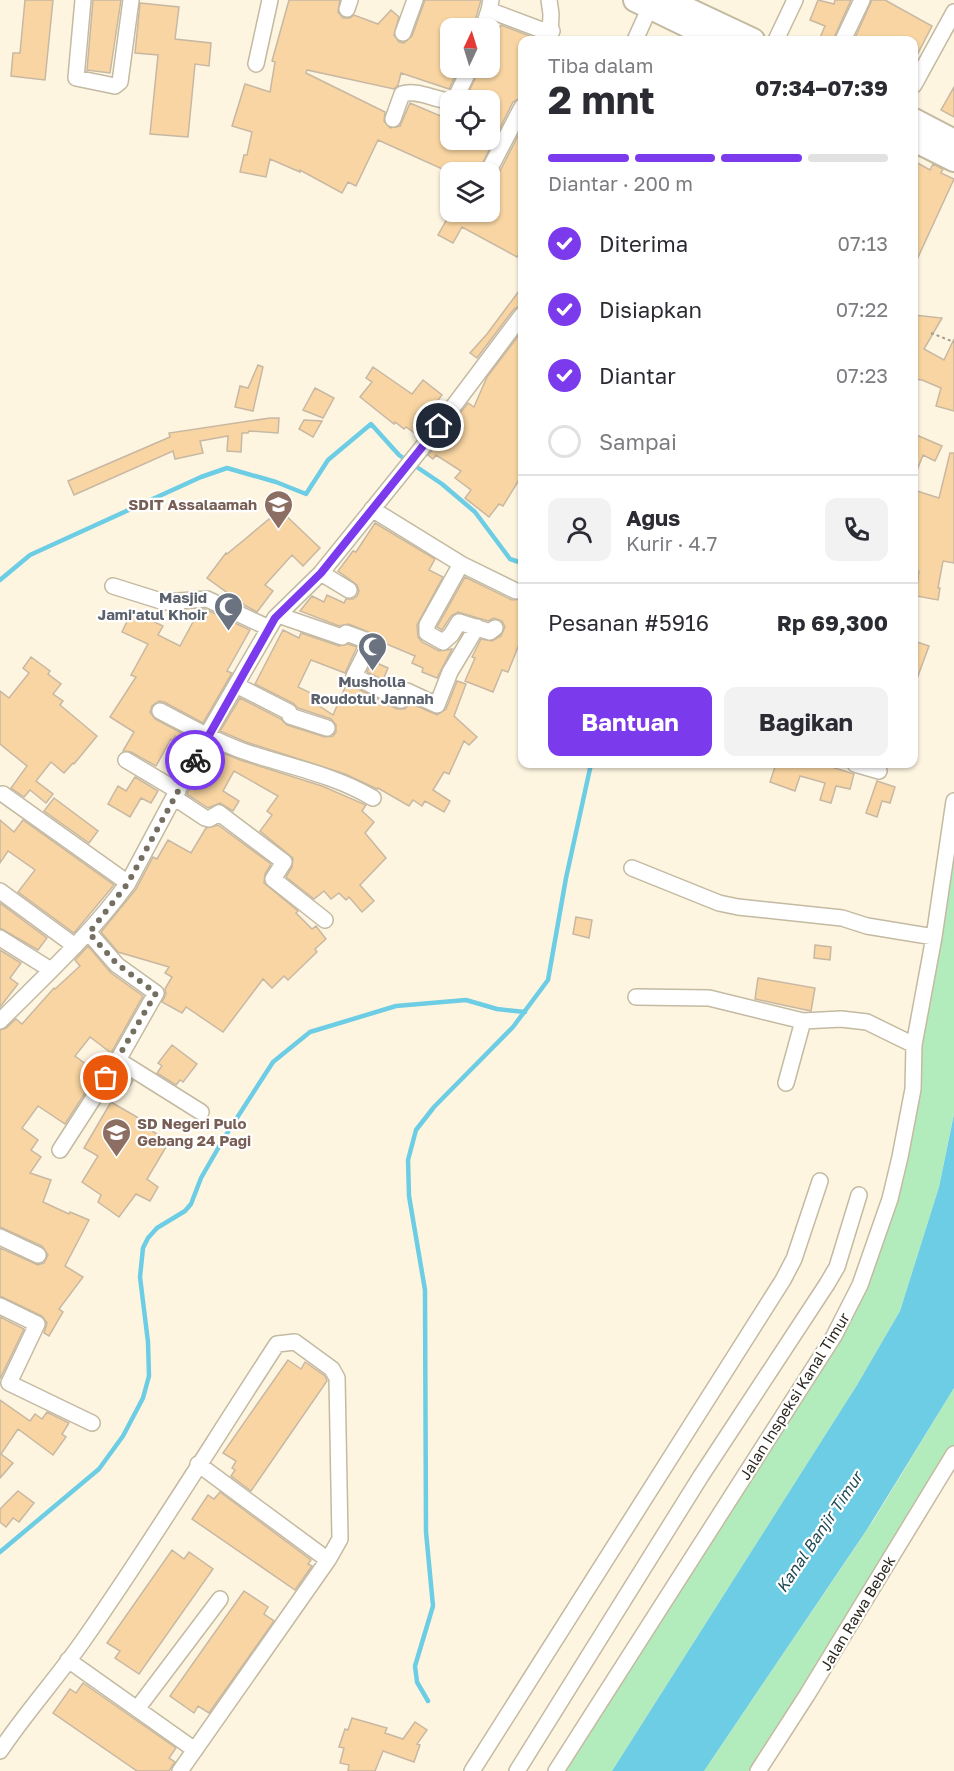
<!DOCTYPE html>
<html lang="id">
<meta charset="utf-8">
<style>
body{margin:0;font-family:"Golos Text",sans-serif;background:#f2f2f3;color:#2b2b33;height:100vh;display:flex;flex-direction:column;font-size:22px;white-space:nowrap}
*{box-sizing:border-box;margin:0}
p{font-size:20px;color:#7c7c81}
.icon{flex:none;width:33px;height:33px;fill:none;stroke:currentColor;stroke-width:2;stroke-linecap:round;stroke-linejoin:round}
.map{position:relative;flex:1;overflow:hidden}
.drawer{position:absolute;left:518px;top:36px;width:400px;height:732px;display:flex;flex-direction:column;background:#fff;border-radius:12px;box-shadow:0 2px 4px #0004}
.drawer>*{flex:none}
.needle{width:39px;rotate:4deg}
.tools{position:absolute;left:440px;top:18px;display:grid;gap:12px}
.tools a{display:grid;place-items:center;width:60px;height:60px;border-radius:12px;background:#fff;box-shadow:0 2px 4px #0004;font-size:30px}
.pin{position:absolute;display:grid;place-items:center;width:51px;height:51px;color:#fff;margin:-26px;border:3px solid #fff;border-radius:50%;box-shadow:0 2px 6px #0007}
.courier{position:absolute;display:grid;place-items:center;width:60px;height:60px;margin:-30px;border:4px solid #7c3aed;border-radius:50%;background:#fff;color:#222;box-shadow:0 2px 8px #0007}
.headline em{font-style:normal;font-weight:700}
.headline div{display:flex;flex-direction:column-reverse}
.headline{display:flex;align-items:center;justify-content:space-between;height:102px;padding:0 30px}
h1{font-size:39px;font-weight:700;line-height:45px}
.bar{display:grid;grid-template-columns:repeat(4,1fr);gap:9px 6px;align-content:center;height:72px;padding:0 30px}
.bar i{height:8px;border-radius:4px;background:#e1e1e2}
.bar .selected{background:#7c3aed}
.bar p{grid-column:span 4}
.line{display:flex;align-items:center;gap:15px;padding:0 30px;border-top:2px solid #e1e1e2}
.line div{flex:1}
.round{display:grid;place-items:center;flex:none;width:63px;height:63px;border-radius:12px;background:#f2f2f3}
ol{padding:0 30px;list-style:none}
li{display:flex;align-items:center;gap:18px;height:66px}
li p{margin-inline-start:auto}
li .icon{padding:6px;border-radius:50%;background:#7c3aed;color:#fff;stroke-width:4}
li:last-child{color:#7c7c81}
li i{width:33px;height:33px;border:3px solid #e1e1e2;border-radius:50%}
.primary-button{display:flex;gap:12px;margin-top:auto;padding:12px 30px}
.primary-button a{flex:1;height:69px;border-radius:12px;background:#7c3aed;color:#fff;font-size:24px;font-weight:700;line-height:69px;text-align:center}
.primary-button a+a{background:#f2f2f3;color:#2b2b33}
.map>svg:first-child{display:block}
</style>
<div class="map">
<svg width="954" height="1771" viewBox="0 0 954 1771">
<rect width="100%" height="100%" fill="#fef5e1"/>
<path fill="#b3ecbc" d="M954,801V1113L939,1187L900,1311L857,1385L612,1771H556L834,1336L897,1169Z
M954,1388V1454L756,1771H704L873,1521Z"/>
<path fill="#6dcde4" d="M954,1114V1388L868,1528L704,1771H612L857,1385L900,1311L939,1187Z"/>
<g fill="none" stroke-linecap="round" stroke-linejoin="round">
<path stroke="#6dcde4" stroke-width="4.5" d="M0,580L30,555L201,477L227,468L276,482L306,494L328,460L371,424L399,455L442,484L475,512L510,559L522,563
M0,1552L99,1469L123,1436L143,1398L149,1376L148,1342L140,1277L143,1248L148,1238L157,1228L185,1211L191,1204L201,1178L224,1138L273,1062L310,1032L396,1006L466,1000L497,1009L525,1012
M428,1701L417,1682L415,1666L433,1606L426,1532L425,1290L409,1196L408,1160L416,1130L434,1107L513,1027L548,980L566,878L591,764"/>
</g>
<path fill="#f8d5a2" stroke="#c8b8a3" stroke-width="1.5" d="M25,0H53L45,80L11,76L13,53H20Z
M93,0H121L110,73L87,70Z
M289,0H340L338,12L343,18H350L354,15L378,24L391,10L399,17L394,35L399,42L404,43L412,36L425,0H481L473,28H450V68H459L449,89L401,73L398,85L394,89L307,70L306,73L385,112L384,121L390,128L400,126L410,103L450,120V140H489V100H465L480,68H489V48L501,25L540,40H522V97L513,102L478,172H449L378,140L356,186L348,182L342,193L300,170V172L270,159L266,177L240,172L244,155H247L252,132L232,126L245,84L270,92L275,62L272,61Z
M818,0L834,4L835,0H851L833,40H819L825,26L810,20Z
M872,0H885L932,26L914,61V40H854Z
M140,3L179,7L175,39L211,43L209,66L195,64L188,137L150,134L158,55L135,53Z
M954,87V117L941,110Z
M522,128V248L517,257L462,227L453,243L438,235L451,212H489V182L497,177Z
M914,161L930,170L933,164L943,169L941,173L954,179L914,266Z
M522,287V305L514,309L477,358L470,353L487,334Z
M914,315L942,318L924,349L944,360L954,339V411L936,406L941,388L922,380L914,379Z
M522,331V475L503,506L499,504L489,517L465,498L471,490L455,478L461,471L436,455L433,459L428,455L468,403L474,407L487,377Z
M258,365L263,367L253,411L235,407L240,386L248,388Z
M373,367L412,394L423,380L442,395L423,420L428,424L419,436L406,427L404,429L395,422L394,424L360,397L372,382L366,378Z
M315,388L334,398L323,418L303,410Z
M270,418H279L278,433L249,431L248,433H242L241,452L227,451L228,436L200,441L203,453L175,459L173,451L74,495L68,481L170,437L169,433Z
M304,420L322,421L313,437L299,429Z
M914,434L942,446L935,461L923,455L914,478Z
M950,453H954V563L943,561L938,588H940L938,600L916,596L919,571L914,570V490L939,498Z
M280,510L320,548L303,566L292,555L265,585L273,591L257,612L246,606L207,578L226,553L227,554Z
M375,523L435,559L429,570L443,577L417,625L418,637L422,642L439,651L452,649L437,678L422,672L423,668L412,663L415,656L382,642L379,664L388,668L383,680L367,672L380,646L378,636L349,624L339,626L300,611L312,596L324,602L327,595L344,603L346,599H353L357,596L359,591L357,585L338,571L353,551L356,552Z
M465,577L512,600L522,599V637L508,672L502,670L493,692L465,681L475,658L472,657L481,639L492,641L501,636L505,627L502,621L494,618L488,621L458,612L451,616L442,630L437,627Z
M200,609H205L250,630L227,671L232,673L203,723L164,702L159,701L152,706L150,712L155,719L191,738L188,743L175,736L173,740L171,739L156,766L131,752L123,751L134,732L110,717L136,677L131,675L148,644L122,632L132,611L163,626L158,635L180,646Z
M283,630L299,638L301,633L339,646L348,644L357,647L345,673L311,660L298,687L315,695L312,701L333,715L347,683L397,709H405L410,703L437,715L446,709L457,681L466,684L454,716L477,737L469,745L464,741L449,774L444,772L433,790L450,801L444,812L425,801L422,806L413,800L409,806L378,788L377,789L345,774L246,742L220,731L240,698L281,719L287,725L325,737L333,736L336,732V725L331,719L298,708L293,703L255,684Z
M914,641L929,646L915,684H914Z
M31,657L50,671L48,674L61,684L53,694L63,701L60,705L97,736L74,764L73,763L64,773L51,762L36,781L53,794L46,803L30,790L24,797L11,788L27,766L0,744V691L9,698L29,673L23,668Z
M211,748L240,760L322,786L366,805L362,811L374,822L365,833L386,858L360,885L374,901L362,912L349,897L346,900L339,893L331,899L324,891L314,899L286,877L292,867L293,858L260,831L272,815L267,811L278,796L234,771L223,791L239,801L233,811L220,803L208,808L187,794Z
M776,764H822L854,774L850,789L836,786L831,803L820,800L825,783L800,776L795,791L770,782Z
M135,777L158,791L151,803L141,798L130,817L108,804L118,786L126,791Z
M877,781L895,787L890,803L882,801L877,817L866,813Z
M54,798L98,831L89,843L44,811Z
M0,820L14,832L23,820L114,885L74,933L18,892L35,870L8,851L0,863Z
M218,825L271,864L265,874L264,883L298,911L296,913L312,929L316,926L326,939L315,949L317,952L288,980L284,976L272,988L263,979L223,1032L186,1007L182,1013L162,1002L166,994L165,989L172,977L165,973L169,967L118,952L101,932L136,889L153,857L157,859L168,840L191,853L206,828Z
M0,903L47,938L38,950L0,928Z
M576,917L592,920L589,938L573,934Z
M815,945L831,947L830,960L814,958Z
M88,946L111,973L143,996L111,1053L90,1037L75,1056L98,1073L65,1124L38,1106L22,1128L38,1140L31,1150L41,1157L30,1173L51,1180L43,1202L69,1214L70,1212L89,1220L65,1266L83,1277L59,1309L63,1312L49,1336L44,1333L47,1323L42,1316L0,1296V1248L38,1265L44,1263L48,1255L42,1246L0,1227V1030L6,1028L16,1019L22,1024L54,988L55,989L80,966L75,960Z
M0,950L21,963L10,978L18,984L0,1007Z
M758,978L815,988L811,1011L755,999Z
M172,1045L197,1064L183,1082L180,1080L176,1085L157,1073L162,1066L158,1063Z
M121,1073L133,1081L124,1094L113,1086Z
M111,1102L142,1120L140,1123L169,1142L147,1179L158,1187L150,1201L136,1194L119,1217L98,1202L101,1195L82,1182L98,1156L84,1148Z
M0,1317L24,1329L0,1379Z
M288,1360L301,1369L305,1362L325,1376L327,1381L251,1491L231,1476L235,1470L232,1468L236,1461L223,1453Z
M0,1400L30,1421L35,1414L42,1419L47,1412L69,1423L62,1434L66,1437L53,1455L18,1429L1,1454L13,1463L0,1478Z
M18,1491L34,1503L19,1522L13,1518L6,1527L0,1522V1509Z
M220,1492L311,1560L308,1564L312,1566L295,1590L192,1519L208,1495L214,1499Z
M172,1550L184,1559L189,1552L213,1569L139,1674L115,1658L120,1651L107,1643Z
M244,1591L268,1607L264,1614L274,1621L209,1713L198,1706L194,1713L170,1696Z
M83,1683L176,1748L169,1758L175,1762L169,1771H137L53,1713L70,1689L76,1693Z
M352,1718L387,1728L385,1733L403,1739L415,1722L427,1730L417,1744L420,1745L414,1762L383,1751L375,1771H348L349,1765L340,1763L344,1748L339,1747L345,1729L348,1730Z"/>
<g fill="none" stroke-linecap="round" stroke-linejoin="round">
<defs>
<path id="minor" d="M83,0L76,78L115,86L120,82L131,0
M491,0L489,10L494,12L539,29L552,31
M549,0L551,14L550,39
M347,9L350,0
M483,28L489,10
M403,33L415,0
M635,40L650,7
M776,40L795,0
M843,40L862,0
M256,64L270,0
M914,85L954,12
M452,100L456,97L470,68
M393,119L402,94C416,89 435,100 450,101
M488,172L522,107
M372,509L461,564L516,591
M461,564L427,625V633L443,642L451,635L459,622L490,632L495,628
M321,573L349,590
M113,586L164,602L207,599L269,628
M278,615L342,637L346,633L371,642L354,676L401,700L407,691L437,705L450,672L477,627
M236,685L289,712L290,716L327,728
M160,711C187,725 214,741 243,751C286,766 333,774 373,798
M126,760L178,791
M855,764L879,771
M3,794L128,883
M175,798L205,818L209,819L219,813L284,862L273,879L325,920
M632,868L719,903L738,907L842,918L867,926L934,937
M0,891L75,946
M0,938L51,970
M636,997L709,998L803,1021L841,1019L867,1022L914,1045
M0,1021C44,977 91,934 128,883L207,735L275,618L321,573L425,444L522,315
M118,1060L201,1112
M786,1083L803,1021
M60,1150L118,1060L156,993L117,965L89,933
M0,1237L38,1255
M0,1306L37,1324L9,1383L92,1423
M198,1464L328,1560
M68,1660L195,1750
M137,1709L220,1599
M0,1751C26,1712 58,1677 85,1638C152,1542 213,1442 277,1344L295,1342L332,1369L337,1378L340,1539L328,1560L180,1771
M472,1771L783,1280L794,1259L820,1181
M517,1771L701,1476L827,1284L837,1267L859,1195
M556,1771L834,1336L860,1285L890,1199L900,1157L913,1089L914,1045L934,937L954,801
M758,1771L807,1695L954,1454"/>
<path id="highway" d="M635,0L717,40
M668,0L753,40
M914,120L954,141
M914,140L954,160"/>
</defs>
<use href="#minor" stroke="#c4baa2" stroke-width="18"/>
<use href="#highway" stroke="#c4baa2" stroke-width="26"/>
<path stroke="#a29c8c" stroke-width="2" stroke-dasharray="3 3" stroke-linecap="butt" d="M931,333L954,342"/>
<use href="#minor" stroke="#fff" stroke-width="15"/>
<use href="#highway" stroke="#fff" stroke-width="22"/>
</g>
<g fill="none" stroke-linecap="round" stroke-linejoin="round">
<path stroke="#756f62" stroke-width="6" stroke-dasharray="0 10.8" d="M106,1078L156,993L117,964L89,933L128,883L195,760"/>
<path stroke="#7c3aed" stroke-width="8" d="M195,760L275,618L321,573L439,426"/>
</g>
<defs>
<symbol id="school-pin" viewBox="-11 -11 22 30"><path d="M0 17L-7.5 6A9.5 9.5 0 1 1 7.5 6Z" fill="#8d6e63" stroke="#fff"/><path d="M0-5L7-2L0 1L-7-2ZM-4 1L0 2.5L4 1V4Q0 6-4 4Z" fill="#fff"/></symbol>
<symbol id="mosque-pin" viewBox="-11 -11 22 30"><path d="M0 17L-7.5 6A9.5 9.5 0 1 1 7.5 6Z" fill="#6b7280" stroke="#fff"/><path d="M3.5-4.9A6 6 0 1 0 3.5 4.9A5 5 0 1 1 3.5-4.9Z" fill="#fff"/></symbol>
</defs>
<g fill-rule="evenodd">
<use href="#school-pin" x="262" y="488" width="33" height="45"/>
<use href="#mosque-pin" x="212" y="590" width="33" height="45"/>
<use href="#mosque-pin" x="356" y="630" width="33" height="45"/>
<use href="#school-pin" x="100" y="1116" width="33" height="45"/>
</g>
<g text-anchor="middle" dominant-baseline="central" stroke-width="4.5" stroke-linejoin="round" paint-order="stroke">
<g font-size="15" font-weight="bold" fill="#785e54" stroke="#fff" text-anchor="end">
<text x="257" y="504">SDIT Assalaamah</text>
<text x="137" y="1123" text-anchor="start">SD Negeri Pulo<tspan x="137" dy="17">Gebang 24 Pagi</tspan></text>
</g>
<g font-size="15" font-weight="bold" fill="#5b616d" stroke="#fff" text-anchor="end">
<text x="207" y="597">Masjid<tspan x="207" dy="17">Jami'atul Khoir</tspan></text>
<text x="372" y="681" text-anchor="middle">Musholla<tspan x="372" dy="17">Roudotul Jannah</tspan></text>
</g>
<g font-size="15" fill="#2b271e" stroke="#fff">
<text transform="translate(794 1396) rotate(-58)">Jalan Inspeksi Kanal Timur</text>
<text transform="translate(857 1613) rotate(-59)">Jalan Rawa Bebek</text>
</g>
<g font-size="16" font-style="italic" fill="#1f4b55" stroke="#fff">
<text transform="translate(819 1532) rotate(-56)">Kanal Banjir Timur</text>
</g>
</g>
</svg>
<div class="tools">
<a><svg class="needle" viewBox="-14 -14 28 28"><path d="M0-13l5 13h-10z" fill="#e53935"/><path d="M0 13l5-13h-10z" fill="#7c7c81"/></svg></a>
<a><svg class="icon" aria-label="locate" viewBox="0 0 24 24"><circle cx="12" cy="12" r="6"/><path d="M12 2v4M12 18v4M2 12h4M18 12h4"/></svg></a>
<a><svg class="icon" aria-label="layers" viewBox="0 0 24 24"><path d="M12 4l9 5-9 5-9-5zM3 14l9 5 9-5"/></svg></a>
</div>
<div class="pin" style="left:106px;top:1078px;background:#ea580c"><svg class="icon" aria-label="bag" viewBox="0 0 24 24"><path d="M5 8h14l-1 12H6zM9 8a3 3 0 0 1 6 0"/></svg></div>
<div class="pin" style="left:439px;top:426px;background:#1f2937"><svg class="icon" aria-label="home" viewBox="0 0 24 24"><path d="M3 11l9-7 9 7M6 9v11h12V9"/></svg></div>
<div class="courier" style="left:195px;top:760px"><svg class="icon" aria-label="bike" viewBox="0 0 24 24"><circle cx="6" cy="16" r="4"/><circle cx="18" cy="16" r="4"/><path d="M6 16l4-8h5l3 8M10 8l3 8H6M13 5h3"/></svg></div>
<section class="drawer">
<div class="headline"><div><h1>2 mnt</h1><p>Tiba dalam</p></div><em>07:34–07:39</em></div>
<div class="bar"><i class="selected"></i><i class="selected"></i><i class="selected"></i><i></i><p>Diantar · 200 m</p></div>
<ol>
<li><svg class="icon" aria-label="check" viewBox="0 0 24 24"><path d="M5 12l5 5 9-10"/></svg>Diterima<p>07:13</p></li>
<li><svg class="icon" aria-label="check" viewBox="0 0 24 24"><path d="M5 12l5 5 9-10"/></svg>Disiapkan<p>07:22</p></li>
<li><svg class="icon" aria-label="check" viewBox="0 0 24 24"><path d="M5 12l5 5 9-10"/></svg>Diantar<p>07:23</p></li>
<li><i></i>Sampai</li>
</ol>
<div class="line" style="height:108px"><a class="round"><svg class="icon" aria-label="person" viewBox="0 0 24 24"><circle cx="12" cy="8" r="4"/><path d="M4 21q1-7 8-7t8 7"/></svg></a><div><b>Agus</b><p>Kurir · 4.7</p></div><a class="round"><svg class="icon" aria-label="phone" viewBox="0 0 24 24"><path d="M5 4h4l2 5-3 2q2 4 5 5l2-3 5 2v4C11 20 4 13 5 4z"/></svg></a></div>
<div class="line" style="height:78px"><div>Pesanan #5916</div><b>Rp 69,300</b></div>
<div class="primary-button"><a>Bantuan</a><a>Bagikan</a></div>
</section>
</div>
